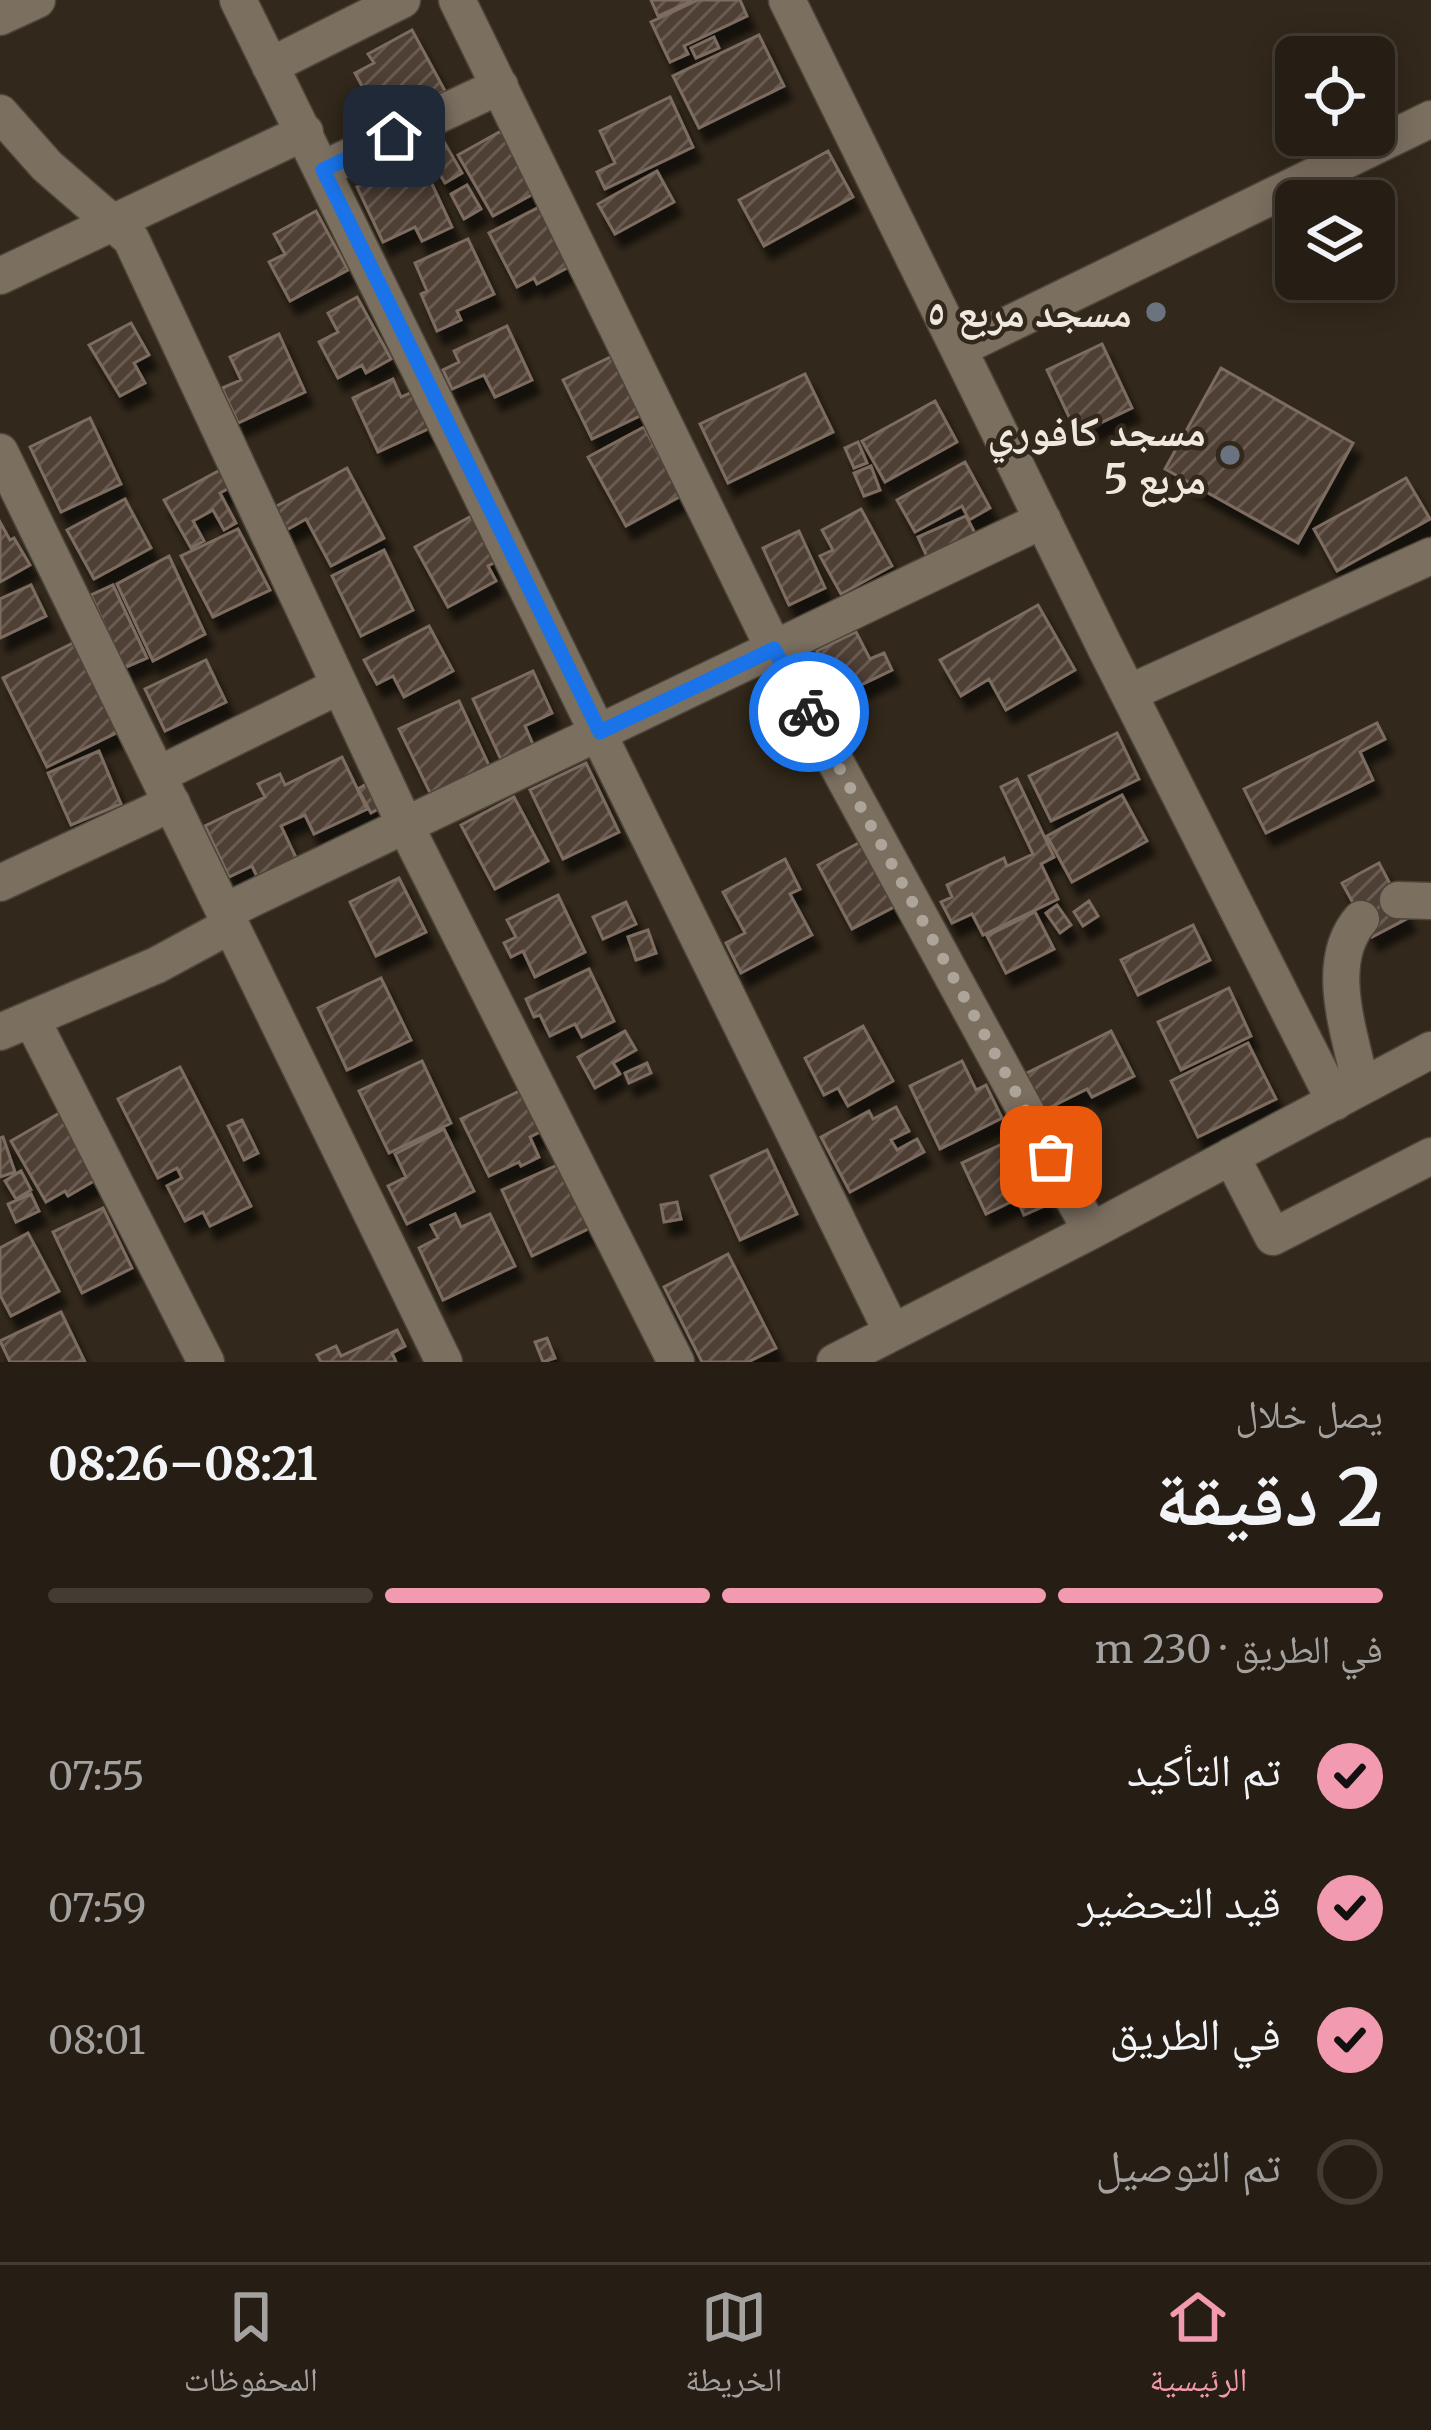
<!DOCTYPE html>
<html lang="ar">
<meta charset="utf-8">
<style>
body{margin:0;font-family:Merriweather,"Noto Naskh Arabic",serif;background:#322b22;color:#f1f3f6;direction:rtl;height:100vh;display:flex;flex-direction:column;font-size:45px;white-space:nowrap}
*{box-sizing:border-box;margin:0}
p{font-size:39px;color:#a4a2a0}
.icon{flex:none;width:66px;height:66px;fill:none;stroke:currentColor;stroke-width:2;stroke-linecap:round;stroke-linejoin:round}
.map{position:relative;height:1362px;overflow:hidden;direction:ltr}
.sheet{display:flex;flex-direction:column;background:#261e14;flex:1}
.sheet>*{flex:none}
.controls{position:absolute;left:1275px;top:36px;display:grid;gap:24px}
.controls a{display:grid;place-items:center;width:120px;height:120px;border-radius:18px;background:#261e14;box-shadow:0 6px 30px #0003,0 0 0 3px #423c34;font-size:60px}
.pin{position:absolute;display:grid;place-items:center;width:102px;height:102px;color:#fff;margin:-51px;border-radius:24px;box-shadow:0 6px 18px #0006}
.courier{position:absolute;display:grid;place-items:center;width:120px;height:120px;margin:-60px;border:9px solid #1a73e8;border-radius:50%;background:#fff;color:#222;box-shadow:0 3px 15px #0007}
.summary em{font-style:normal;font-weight:700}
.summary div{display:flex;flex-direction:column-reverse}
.summary{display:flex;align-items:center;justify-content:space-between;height:204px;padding:0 48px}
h1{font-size:78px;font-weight:700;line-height:90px}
.bar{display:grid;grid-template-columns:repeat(4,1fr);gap:18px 12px;align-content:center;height:144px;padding:0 48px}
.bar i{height:15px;border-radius:9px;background:#423c34}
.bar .selected{background:#f29aaf}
.bar p{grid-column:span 4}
ol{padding:0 48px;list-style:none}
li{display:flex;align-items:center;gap:36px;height:132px}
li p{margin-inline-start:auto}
li .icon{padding:12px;border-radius:50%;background:#f29aaf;color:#111;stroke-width:4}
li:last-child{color:#a4a2a0}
li i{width:66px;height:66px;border:6px solid #423c34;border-radius:50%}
.tabs{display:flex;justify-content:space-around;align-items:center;height:168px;border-top:3px solid #423c34;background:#261e14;font-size:33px;color:#a4a2a0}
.tabs a{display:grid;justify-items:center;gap:6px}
.tabs .selected{color:#f29aaf}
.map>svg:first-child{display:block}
</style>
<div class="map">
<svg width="1431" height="1362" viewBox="0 0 1431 1362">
<defs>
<pattern id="building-hatch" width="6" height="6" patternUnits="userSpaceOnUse" patternTransform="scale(3)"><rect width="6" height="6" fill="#504036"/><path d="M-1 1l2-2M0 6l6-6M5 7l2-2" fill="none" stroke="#6a5c53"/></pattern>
<filter id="shadow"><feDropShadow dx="7" dy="13" stdDeviation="3" flood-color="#0009"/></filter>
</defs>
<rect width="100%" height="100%" fill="#32281b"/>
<path fill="url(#building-hatch)" stroke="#7d6c61" stroke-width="3" filter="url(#shadow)" d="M651,0H693L658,16Z
M698,0H740L747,16L684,46L688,54L670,62L651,22Z
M412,30L445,91L383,125L355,73L374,63L368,54Z
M759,35L784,86L699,128L673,76Z
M714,37L719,48L696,58L691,48Z
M670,97L693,147L605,189L597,172L615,163L600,131Z
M501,131L535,193L493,216L458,155Z
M443,140L462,173L445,183L426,151Z
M828,151L853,197L764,246L739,200Z
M420,158L452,227L422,241L415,227L383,242L357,187Z
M657,171L674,202L615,234L598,204Z
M467,185L481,209L464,219L451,194Z
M549,202L580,261L537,284L534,278L517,287L489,233Z
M316,211L348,270L290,301L269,262L285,254L274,234Z
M468,239L494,294L457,311L461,320L437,331L421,294L427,291L415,263Z
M357,297L391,359L366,373L362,365L338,378L319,342L338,332L328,313Z
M131,323L149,355L134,363L145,383L120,396L89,345Z
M507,326L532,380L495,397L484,375L452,389L443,370L459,362L454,351Z
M279,334L305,392L238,423L222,388L241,380L230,357Z
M1102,344L1132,408L1077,434L1047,370Z
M625,350L654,409L592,439L563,380Z
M1221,368L1353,443L1298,543L1165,469Z
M805,374L833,432L728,483L700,424Z
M393,379L401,397L426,386L443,422L378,452L353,398Z
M935,401L957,442L885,482L862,441Z
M90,418L121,484L61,512L30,447Z
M644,427L681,496L626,526L588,457Z
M858,442L867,463L854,468L845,448Z
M965,462L990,508L969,520L962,506L915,532L897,500Z
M871,466L880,490L864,496L854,473Z
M347,468L384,538L331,566L306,519L283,532L271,509Z
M222,469L231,487L220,493L236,523L224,530L213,510L193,521L204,541L191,548L164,500Z
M1406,478L1430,519L1337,571L1314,529Z
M125,499L151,548L94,579L67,530Z
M484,509L509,555L488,566L496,581L448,607L415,547Z
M861,509L892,566L841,594L820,556L833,550L822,530Z
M966,516L978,539L929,561L918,537Z
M0,522L10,540L14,538L30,565L0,582Z
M238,529L270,590L213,617L181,556Z
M799,531L825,588L789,605L763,548Z
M384,550L413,610L361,636L332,576Z
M169,556L205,634L153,661L117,584Z
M31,585L46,616L0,638V599Z
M113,585L147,658L124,668L91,595Z
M1038,605L1075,670L1006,710L989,679L961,696L940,660Z
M429,626L453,671L404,697L393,676L377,684L364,660Z
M856,632L870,659L884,653L892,670L838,696L817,651Z
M77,641L120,731L47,767L3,678Z
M206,660L226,702L165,731L145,689Z
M533,671L552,713L525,726L535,749L503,764L473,699Z
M459,701L493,774L434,801L399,729Z
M1377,723L1385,739L1360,752L1373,780L1266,833L1244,789Z
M1117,733L1139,779L1051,821L1029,776Z
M99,751L121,804L71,825L48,773Z
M342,757L367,809L314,834L305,815L281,826L299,864L260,883L252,866L229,877L205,826L265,797L258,784L280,774L285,785Z
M586,763L619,832L563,859L530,790Z
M1017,779L1054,857L1041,864L1058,899L983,935L972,914L952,923L941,902L952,897L947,885L1004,858L1007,866L1033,854L1001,787Z
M371,781L385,805L371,813L358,789Z
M1122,795L1147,841L1072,882L1047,836Z
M514,797L548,861L495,889L461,825Z
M875,834L909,899L852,929L818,865Z
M785,859L800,889L790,894L812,935L741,973L726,943L745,933L723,892Z
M1379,863L1408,918L1372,937L1342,883Z
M399,878L426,932L376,956L350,902Z
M558,895L585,952L535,977L523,951L511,957L504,943L516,937L507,920Z
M1089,901L1098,916L1083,926L1074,912Z
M626,902L636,924L603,939L593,917Z
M1057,905L1071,925L1060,933L1046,913Z
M1035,912L1054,949L1006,973L987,936Z
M1193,925L1210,960L1138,995L1121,960Z
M648,930L656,953L636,960L628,937Z
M589,969L614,1021L582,1037L575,1024L550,1036L540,1015L534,1017L526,999Z
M381,978L411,1040L347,1070L318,1008Z
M1229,988L1251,1036L1181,1070L1158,1022Z
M863,1026L893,1081L848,1106L838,1088L824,1095L805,1058Z
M625,1031L636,1050L613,1063L620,1074L595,1088L578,1057Z
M1111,1031L1134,1076L1092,1097L1087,1089L1039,1113L1021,1076Z
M1248,1043L1276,1099L1198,1137L1171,1081Z
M422,1061L451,1123L389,1153L359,1091Z
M962,1061L976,1090L986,1085L1002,1118L940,1149L910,1086Z
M647,1063L651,1073L629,1083L625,1073Z
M180,1067L251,1206L210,1226L203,1212L185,1221L167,1186L182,1178L177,1168L158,1178L118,1099Z
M532,1085L552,1126L530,1137L539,1157L521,1166L519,1162L489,1176L461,1119Z
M896,1107L909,1131L891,1140L897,1150L917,1139L924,1152L850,1192L821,1137L869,1111L873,1119Z
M68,1108L106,1174L68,1196L65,1191L46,1202L11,1141Z
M242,1120L258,1153L244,1160L228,1126Z
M444,1129L474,1191L407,1224L388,1186L406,1177L395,1154Z
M3,1137L15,1172L0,1177V1138Z
M1017,1137L1049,1204L1024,1215L1017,1199L986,1214L962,1163Z
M767,1150L797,1214L740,1240L711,1176Z
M562,1163L592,1227L532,1256L502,1190Z
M21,1171L31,1190L16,1199L5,1181Z
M31,1194L39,1211L16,1222L8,1204Z
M677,1202L681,1219L664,1222L661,1205Z
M103,1208L132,1268L82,1293L53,1232Z
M455,1214L461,1227L490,1214L515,1266L443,1300L419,1248L438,1238L431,1225Z
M28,1233L59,1291L11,1316L0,1295V1248Z
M728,1254L776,1348L748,1362H702L664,1287Z
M61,1312L85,1362H10L0,1341Z
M397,1330L405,1346L392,1353L396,1362H321L317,1355L336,1346L341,1356Z
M547,1338L555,1358L543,1362L535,1342Z"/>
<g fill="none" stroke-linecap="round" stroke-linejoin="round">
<defs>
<path id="minor" d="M238,0L892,1332
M457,0L774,649L1091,1231
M787,0L1105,647L1335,1102
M0,17L37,0
M270,66L402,0
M0,113L47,166L131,239L405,825L676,1362
M323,169L500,86
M0,276L305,132
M960,348L1431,119
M0,452L444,1362
M1129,693L1431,556
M158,775L339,686
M0,883L172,803
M1398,900L1431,901
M224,912L1043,520
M1361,919C1322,963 1351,1035 1361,1087
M32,1020L206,1362
M0,1032L157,965L231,925
M1231,1156L1273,1237L1431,1156
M835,1362L1091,1231L1431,1050"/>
</defs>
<use href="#minor" stroke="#4c4539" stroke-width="39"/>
<use href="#minor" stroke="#7b6f60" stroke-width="36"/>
</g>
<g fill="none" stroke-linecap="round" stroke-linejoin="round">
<path stroke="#ada59a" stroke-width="12" stroke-dasharray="0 21.6" d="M809,712L1051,1157"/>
<path stroke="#1a73e8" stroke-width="15" d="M394,136L323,170L600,732L774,649L809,712"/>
</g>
<g fill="#6b7280" stroke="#32281b" stroke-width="4.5">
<circle cx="1156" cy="312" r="12"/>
<circle cx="1230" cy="455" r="12"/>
</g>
<g text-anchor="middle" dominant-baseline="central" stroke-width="9" stroke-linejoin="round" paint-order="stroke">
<g font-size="42" font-weight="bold" fill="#efe8df" stroke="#32281b" text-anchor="end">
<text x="1132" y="312">مسجد مربع ٥</text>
<text x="1206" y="431">مسجد كافوري<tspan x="1206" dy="48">مربع 5</tspan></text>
</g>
</g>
</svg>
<div class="controls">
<a><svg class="icon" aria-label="locate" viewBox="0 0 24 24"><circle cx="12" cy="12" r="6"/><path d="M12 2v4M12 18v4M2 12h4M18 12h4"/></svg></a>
<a><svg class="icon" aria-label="layers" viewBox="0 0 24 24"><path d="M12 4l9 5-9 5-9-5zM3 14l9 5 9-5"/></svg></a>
</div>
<div class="pin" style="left:1051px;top:1157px;background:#ea580c"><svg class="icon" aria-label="bag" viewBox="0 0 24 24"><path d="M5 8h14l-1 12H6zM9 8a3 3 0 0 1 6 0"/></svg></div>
<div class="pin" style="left:394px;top:136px;background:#1f2937"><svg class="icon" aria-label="home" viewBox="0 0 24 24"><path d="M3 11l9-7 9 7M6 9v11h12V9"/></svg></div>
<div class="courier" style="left:809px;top:712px"><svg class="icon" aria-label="bike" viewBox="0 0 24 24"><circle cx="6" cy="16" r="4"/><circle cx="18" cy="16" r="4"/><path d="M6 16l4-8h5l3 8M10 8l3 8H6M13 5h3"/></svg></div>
</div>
<section class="sheet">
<div class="summary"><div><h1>2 دقيقة</h1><p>يصل خلال</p></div><em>08:21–08:26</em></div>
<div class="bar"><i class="selected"></i><i class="selected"></i><i class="selected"></i><i></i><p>في الطريق · 230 m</p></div>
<ol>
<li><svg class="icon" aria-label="check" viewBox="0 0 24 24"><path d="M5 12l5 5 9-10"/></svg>تم التأكيد<p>07:55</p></li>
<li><svg class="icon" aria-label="check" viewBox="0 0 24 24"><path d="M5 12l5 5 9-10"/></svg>قيد التحضير<p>07:59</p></li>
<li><svg class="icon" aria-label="check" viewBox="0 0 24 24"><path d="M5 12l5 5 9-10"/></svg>في الطريق<p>08:01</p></li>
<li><i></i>تم التوصيل</li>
</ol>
</section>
<nav class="tabs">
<a class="selected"><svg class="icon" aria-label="home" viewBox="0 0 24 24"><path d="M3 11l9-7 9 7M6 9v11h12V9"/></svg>الرئيسية</a>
<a><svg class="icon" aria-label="map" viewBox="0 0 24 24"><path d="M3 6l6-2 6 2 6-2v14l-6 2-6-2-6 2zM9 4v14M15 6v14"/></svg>الخريطة</a>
<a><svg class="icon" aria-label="saved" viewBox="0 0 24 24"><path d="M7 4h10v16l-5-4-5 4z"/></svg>المحفوظات</a>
</nav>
